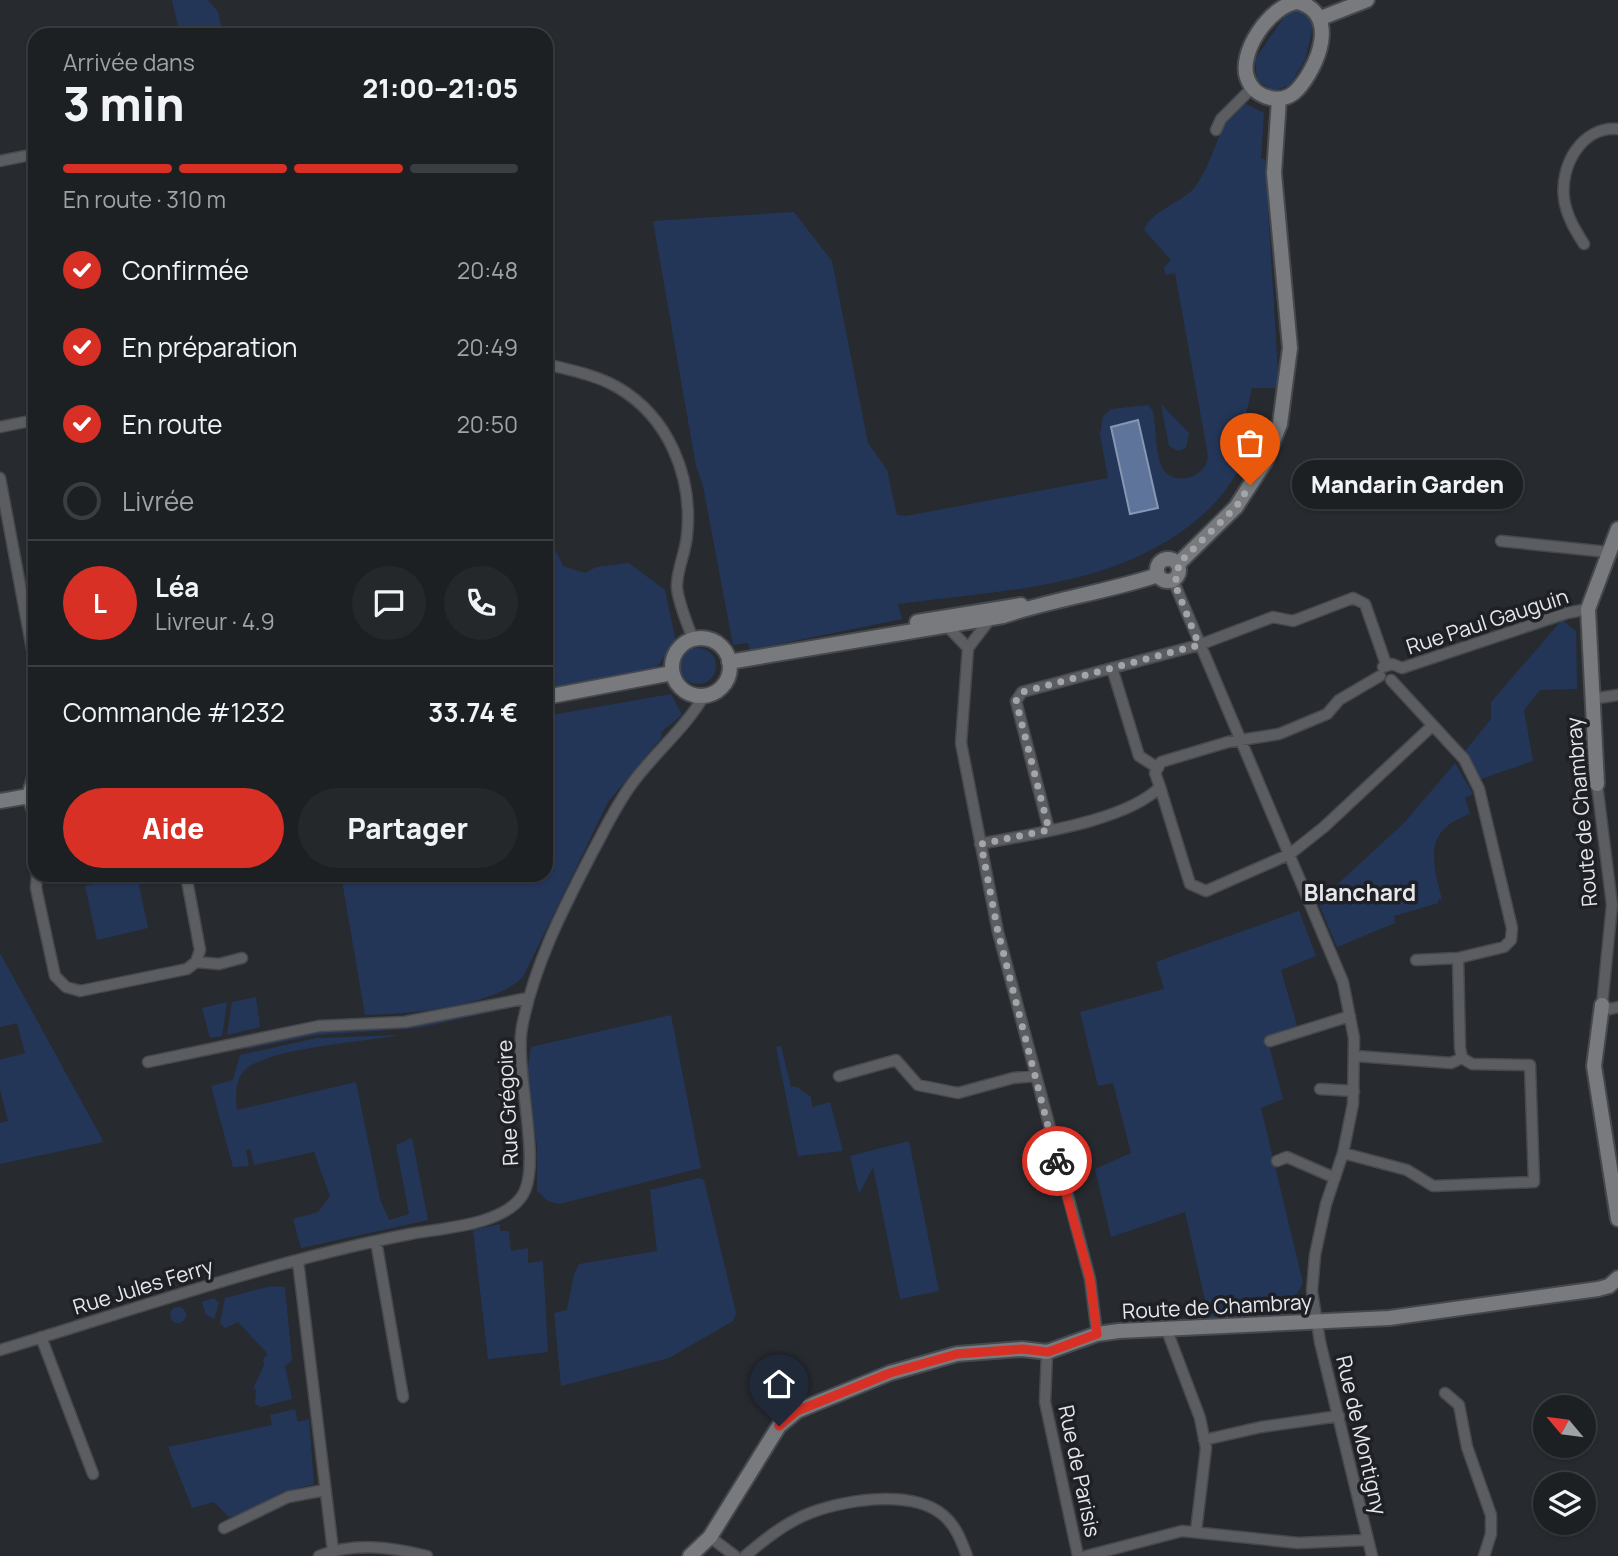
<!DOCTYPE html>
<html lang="fr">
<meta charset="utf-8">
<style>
body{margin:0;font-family:Manrope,sans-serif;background:#25282b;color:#f1f3f6;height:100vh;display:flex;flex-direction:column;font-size:26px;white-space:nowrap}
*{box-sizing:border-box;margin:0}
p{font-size:23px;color:#a0a3a6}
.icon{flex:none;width:38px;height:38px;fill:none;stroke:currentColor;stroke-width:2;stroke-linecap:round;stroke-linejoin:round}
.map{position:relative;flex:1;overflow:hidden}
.drawer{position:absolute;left:28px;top:28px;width:525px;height:854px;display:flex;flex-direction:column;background:#1d2023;border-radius:21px;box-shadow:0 2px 5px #0004,0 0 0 2px #3b3e41}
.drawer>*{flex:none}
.needle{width:46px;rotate:299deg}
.controls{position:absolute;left:1533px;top:1395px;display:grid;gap:14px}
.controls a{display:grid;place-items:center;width:63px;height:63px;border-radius:50%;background:#1d2023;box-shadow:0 2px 5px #0004,0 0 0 2px #3b3e41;font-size:35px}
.pin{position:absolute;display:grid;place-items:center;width:60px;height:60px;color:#fff;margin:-72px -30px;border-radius:50% 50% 50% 0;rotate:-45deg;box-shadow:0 0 7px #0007}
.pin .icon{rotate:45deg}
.courier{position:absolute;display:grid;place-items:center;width:70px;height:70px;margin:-35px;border:5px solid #d93025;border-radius:50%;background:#fff;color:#222;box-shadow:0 2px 9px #0007}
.bubble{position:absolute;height:49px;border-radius:24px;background:#1d2023;box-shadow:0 2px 5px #0004,0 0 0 2px #3b3e41;font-size:23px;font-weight:800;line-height:49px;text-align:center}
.overview em{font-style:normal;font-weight:800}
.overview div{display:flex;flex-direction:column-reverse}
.overview{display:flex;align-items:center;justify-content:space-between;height:119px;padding:0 35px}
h1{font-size:46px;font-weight:800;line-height:52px}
.bar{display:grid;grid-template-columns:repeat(4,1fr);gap:10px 7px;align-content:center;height:84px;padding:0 35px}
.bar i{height:9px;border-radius:5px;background:#3b3e41}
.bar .active{background:#d93025}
.bar p{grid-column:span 4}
.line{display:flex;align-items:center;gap:18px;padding:0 35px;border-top:2px solid #3b3e41}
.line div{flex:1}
.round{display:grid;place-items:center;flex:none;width:74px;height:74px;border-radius:37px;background:#25282b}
ol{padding:0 35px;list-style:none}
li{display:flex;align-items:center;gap:21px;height:77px}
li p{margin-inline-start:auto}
li .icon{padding:7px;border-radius:50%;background:#d93025;color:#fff;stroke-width:4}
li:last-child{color:#a0a3a6}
li i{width:38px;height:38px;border:4px solid #3b3e41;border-radius:50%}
.cta{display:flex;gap:14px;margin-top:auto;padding:14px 35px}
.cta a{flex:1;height:80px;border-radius:42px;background:#d93025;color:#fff;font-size:28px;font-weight:800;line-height:80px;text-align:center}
.cta a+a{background:#25282b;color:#f1f3f6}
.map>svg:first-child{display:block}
</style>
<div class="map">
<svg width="1618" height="1556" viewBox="0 0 1618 1556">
<rect width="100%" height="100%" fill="#272a2f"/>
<path fill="#243658" d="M172,0H208L218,12L223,35H180Z
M1296,10L1305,11L1314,22L1305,60L1290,85L1273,91L1257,80L1255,59L1287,13Z
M1242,102L1264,113L1261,159H1265L1279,388H1252L1244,423L1259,428C1247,456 1232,487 1209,509C1125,589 1007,589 898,604L902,619L750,650L748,643L733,645L703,486L696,466L653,221L794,212L832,261L868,443L887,470L897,515L906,516L1108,478L1100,434L1103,416L1111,409L1148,405L1153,411C1156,427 1155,450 1161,465C1169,486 1201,481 1207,461C1209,455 1206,446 1205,439L1175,273L1165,275L1164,267L1171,260L1144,230C1152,210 1180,204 1194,188C1215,162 1216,125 1242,102Z
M1161,404L1189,433L1186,448L1178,451L1169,446Z
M546,546L556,551L563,566L585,573L596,567L629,563L665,590L676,642L655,669L546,690Z
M1562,620L1576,631L1577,689L1540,690L1524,710L1533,761L1481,779L1465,751L1491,719V702Z
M680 666a18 18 0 1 1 36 0a18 18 0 1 1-36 0Z
M671,694L682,715L661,732L662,737L608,802L523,977C493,1007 408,1014 365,1015L341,875H546V716Z
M1455,763L1473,794L1465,798L1470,814C1424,830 1431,859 1442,899L1438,900V903L1394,916L1395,923L1337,947L1318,902L1404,823Z
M137,875L148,928L97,940L85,886Z
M1299,911L1316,956L1281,970L1298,1029L1267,1037L1283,1099L1261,1108L1303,1283L1285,1315L1209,1318L1185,1212L1111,1237L1095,1169L1131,1153L1113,1083L1098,1086L1080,1012L1164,989L1156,962Z
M0,953L101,1137L103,1142L0,1164V1123L8,1121L0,1090V1060L25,1053L17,1023L0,1027Z
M256,997L260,1027L227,1035L232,1002Z
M227,1002L222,1036L210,1038L202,1008Z
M495,1007L496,1011L419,1028L317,1035L247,1049L245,1045L320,1030Z
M671,1015L701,1168L559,1204L548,1201L537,1191V1146L527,1073L531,1047Z
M400,1035C362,1042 281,1047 250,1066C235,1074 235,1096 237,1110L356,1082L380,1199L389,1220L409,1214L396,1145L412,1138L428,1220L301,1248L293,1219L318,1212L330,1196L314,1152L254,1165L250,1149L246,1150L249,1166L233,1167L211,1086L233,1080L240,1055L317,1038Z
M781,1046L791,1087H797L811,1097L812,1107L830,1102L843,1151L798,1156L776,1047Z
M909,1141L939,1291L900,1299L873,1167L859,1194L850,1156Z
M699,1178L704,1180L736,1313L733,1321L669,1358L561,1386L554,1313L567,1310L574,1274L579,1264L657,1251L650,1190Z
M500,1224V1231H509L511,1251L528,1248V1263L543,1261L548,1352L488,1359L473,1230Z
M271,1286L285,1287L292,1361L285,1366L292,1399L261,1407L255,1404L256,1389H253L264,1365L263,1359L268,1354L238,1322L225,1328L220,1323L225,1298Z
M214,1298L219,1303L214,1319L206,1315L202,1302Z
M170 1315a8 8 0 1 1 16 0a8 8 0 1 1-16 0Z
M295,1409L298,1422L309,1419L314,1484L284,1492L235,1516L229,1517L214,1502L192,1508L168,1447L272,1425L270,1415Z"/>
<path fill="#5e749b" stroke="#8696b3" stroke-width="2" d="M1138,420L1158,508L1130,514L1111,427Z"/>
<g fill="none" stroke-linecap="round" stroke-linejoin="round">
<defs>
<path id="street" d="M1216,130L1221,119L1252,88
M0,161L35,154
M1584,244C1575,230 1566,215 1564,198C1560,165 1582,126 1618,129
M546,364C570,370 596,375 617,387C669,417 693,477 687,535C686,552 676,571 677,588C679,605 687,623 693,639
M0,427L35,420
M0,478L35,665
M1501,541L1608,552
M1173,580L1343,982L1354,1038L1353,1104L1343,1153L1326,1204L1315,1255L1312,1291L1320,1342L1372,1556
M24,600L35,598
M991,618L968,648L961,743L998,932L1090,1279L1097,1334
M947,626L968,648
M1383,667L1392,664L1402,668L1567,613L1588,609
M1112,668L1139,756L1158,768
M1592,699L1618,695
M1597,784L1612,905L1602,1005L1610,1009L1618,1007
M1160,787L1190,884L1206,891L1290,854L1324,827L1432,726
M1049,830L1016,701L1022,692L1199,645L1273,617L1293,621L1353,598L1365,604L1386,664
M980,844C1030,834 1125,822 1160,787L1155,773L1161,762L1228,742L1279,734L1327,714L1339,700L1380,676
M37,875L36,888L55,976L66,987L80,991L187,969L196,962L200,950L186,875
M1416,960L1458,958
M196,962L219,964L242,958
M1270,1041L1350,1016
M1355,1056L1451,1063L1462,1058
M148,1062L319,1026L405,1022L528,998
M839,1076L896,1060L918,1085L958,1093L1013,1078L1035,1076
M1320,1089L1354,1091
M1343,1153L1407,1170L1433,1186L1534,1182L1530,1065L1472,1064L1462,1058L1460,1048L1458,958L1504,947L1511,940L1512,928L1479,789L1464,759L1391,680
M1277,1161L1287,1157L1335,1178
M376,1241L403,1397
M298,1261L333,1551
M1166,1328L1200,1418L1206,1448L1196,1531
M41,1337L93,1474
M0,1350C136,1309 271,1261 410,1234C443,1228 503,1225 522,1196C543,1165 514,1071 522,1027C534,965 563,909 592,853C605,829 617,803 634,781C656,752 685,728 704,696
M1047,1352L1045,1402L1078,1556
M1445,1393L1459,1405L1467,1447L1491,1515V1534L1484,1556
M1204,1440L1261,1427L1339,1416
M224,1528L288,1497L325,1490
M710,1537L735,1556
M319,1556C354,1542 392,1547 427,1556
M745,1556C763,1541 781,1526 803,1516C838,1500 911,1488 943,1515C956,1526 961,1540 967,1556
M1086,1556L1182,1531L1298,1543L1367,1540"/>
<path id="secondary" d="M1298,2C1340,14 1318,67 1297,90C1282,106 1255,98 1248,80C1236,54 1271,4 1298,2Z
M1321,18L1367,0
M1157 570a11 11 0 1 1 22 0a11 11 0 1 1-22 0Z
M1178,564L1236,507L1265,462L1280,424L1290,348L1274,173L1279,99
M917,622L1021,605
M672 667a29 29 0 1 1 58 0a29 29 0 1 1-58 0Z
M729,662L1003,616C1054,599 1107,592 1158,575
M546,697L672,673
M35,777L29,796L35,811
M1597,784L1588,609L1618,529
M0,801L29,796
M1602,1005L1594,1066L1618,1219
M690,1556L710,1537L779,1426L797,1411L890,1373L957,1354L1022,1349L1047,1352L1097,1334L1119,1331L1389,1318L1598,1289L1609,1286L1618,1278"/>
</defs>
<use href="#street" stroke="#45484d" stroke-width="13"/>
<use href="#secondary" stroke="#45484d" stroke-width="18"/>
<use href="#street" stroke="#5c5d60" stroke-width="10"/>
<use href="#secondary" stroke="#787a7e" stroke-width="14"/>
</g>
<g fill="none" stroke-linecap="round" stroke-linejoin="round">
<path stroke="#a2a5a9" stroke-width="7" stroke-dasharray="0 12.6" d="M1057,1161L998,932L981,844L1049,830L1016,701L1022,692L1199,645L1174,582L1179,575L1178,564L1236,507L1250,485"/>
<path stroke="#d93025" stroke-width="9" d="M779,1426L797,1411L890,1373L957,1354L1023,1349L1048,1352L1097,1334L1090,1279L1057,1161"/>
</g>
<g text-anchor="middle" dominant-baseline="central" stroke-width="7" stroke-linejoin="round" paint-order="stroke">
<g font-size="21" fill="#e5e7ea" stroke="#1e2025">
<text transform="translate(1487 621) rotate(-18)">Rue Paul Gauguin</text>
<text transform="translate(1581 812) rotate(-95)">Route de Chambray</text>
<text transform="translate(507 1103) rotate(-93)">Rue Grégoire</text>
<text transform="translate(143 1286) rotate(-17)">Rue Jules Ferry</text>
<text transform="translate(1217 1306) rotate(-3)">Route de Chambray</text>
<text transform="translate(1362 1435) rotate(77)">Rue de Montigny</text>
<text transform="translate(1080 1471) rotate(78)">Rue de Parisis</text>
</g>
<g font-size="23" font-weight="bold" fill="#e5e7ea" stroke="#1e2025">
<text x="1360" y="892">Blanchard</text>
</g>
</g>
</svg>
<div class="controls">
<a><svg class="needle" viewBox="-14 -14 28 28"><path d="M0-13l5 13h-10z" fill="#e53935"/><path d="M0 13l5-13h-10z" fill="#a0a3a6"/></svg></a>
<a><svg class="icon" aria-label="layers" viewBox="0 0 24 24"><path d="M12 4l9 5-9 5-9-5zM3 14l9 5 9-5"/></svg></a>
</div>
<div class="pin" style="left:1250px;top:485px;background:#ea580c"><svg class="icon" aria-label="bag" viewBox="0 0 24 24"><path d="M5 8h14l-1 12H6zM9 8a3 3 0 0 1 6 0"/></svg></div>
<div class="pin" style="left:779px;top:1426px;background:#1f2937"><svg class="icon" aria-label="home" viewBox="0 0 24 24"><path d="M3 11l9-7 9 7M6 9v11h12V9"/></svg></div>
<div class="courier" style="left:1057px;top:1161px"><svg class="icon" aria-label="bike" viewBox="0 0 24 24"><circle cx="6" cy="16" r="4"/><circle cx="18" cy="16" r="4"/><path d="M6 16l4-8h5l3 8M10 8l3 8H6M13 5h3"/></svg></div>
<div class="bubble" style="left:1292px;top:460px;width:231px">Mandarin Garden</div>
<section class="drawer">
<div class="overview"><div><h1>3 min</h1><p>Arrivée dans</p></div><em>21:00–21:05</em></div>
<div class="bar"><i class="active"></i><i class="active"></i><i class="active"></i><i></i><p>En route · 310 m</p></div>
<ol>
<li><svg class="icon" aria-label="check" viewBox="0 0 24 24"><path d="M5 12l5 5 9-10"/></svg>Confirmée<p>20:48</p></li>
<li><svg class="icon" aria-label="check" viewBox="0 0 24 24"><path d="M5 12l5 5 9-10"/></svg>En préparation<p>20:49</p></li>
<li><svg class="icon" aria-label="check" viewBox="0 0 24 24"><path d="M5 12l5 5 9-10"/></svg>En route<p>20:50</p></li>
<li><i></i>Livrée</li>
</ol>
<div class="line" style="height:126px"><b class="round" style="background:#d93025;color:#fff">L</b><div><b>Léa</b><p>Livreur · 4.9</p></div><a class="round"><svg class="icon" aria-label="chat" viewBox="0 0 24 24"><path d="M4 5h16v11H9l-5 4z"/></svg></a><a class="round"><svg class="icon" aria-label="phone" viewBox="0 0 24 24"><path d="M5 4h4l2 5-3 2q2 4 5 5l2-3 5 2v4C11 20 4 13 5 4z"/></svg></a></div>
<div class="line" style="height:91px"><div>Commande #1232</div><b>33.74 €</b></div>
<div class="cta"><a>Aide</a><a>Partager</a></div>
</section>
</div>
